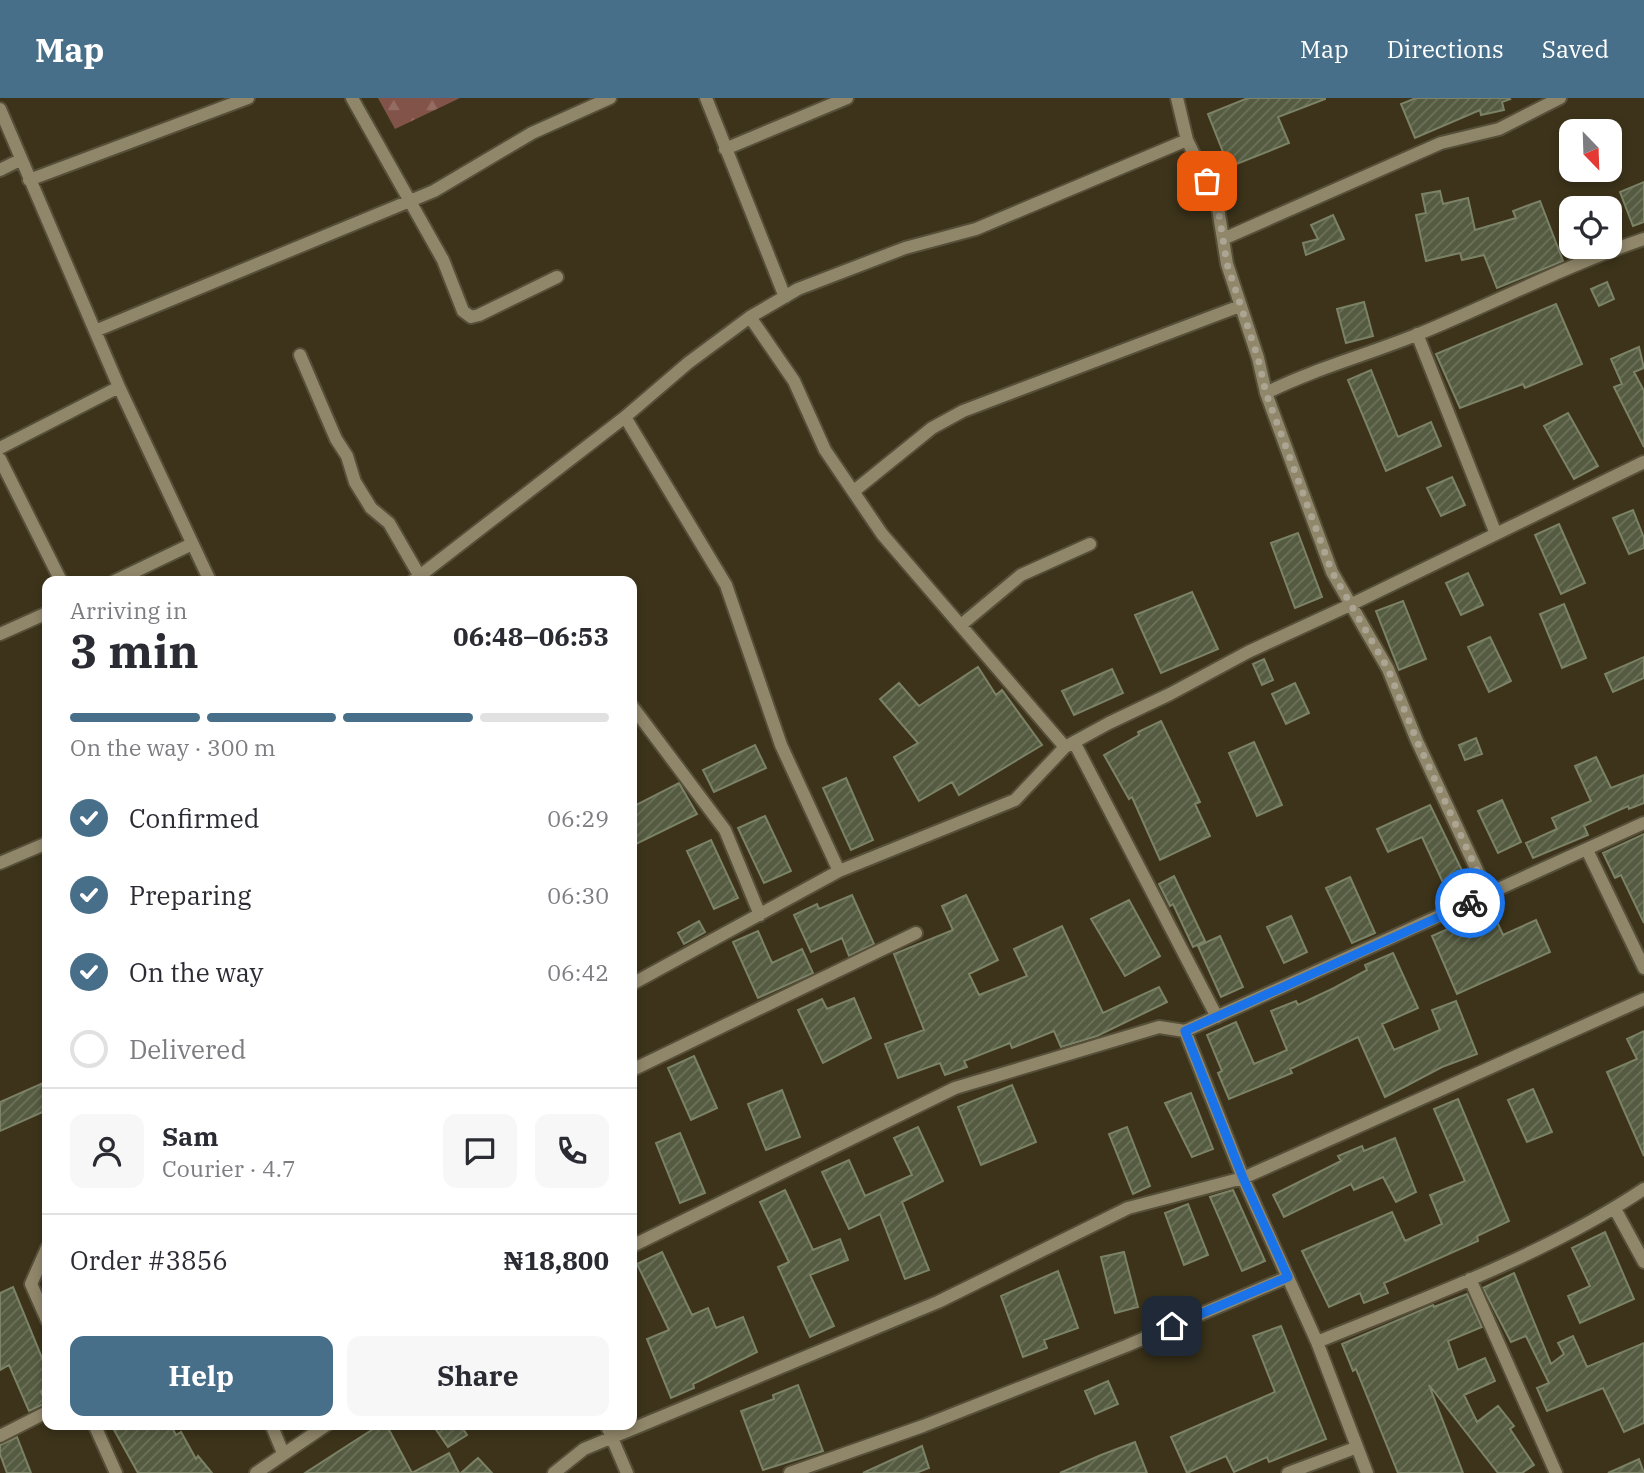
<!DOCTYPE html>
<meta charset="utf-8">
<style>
body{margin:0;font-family:"IBM Plex Serif",serif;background:#f7f7f7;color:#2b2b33;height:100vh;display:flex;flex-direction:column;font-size:26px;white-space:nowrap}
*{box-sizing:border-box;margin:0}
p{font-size:23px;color:#7c7c81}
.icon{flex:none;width:38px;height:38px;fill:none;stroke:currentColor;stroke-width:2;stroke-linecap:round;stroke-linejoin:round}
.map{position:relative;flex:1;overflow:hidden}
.sheet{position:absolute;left:42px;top:478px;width:595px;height:854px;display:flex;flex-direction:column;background:#fff;border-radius:14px;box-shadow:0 4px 10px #0003}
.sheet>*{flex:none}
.needle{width:46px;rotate:157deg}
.fabs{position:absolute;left:1559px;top:21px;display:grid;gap:14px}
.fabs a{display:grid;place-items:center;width:63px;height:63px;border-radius:14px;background:#fff;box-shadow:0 4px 10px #0003;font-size:35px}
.pin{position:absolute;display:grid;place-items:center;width:60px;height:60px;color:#fff;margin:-30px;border-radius:14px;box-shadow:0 4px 10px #0006}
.courier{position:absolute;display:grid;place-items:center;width:70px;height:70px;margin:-35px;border:5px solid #1a73e8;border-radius:50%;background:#fff;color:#222;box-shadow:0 2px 9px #0007}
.overview em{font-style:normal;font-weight:700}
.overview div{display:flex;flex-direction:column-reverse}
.overview{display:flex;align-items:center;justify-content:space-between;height:119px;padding:0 28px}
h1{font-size:46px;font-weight:700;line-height:52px}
.bar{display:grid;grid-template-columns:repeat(4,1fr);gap:10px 7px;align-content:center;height:84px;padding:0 28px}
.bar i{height:9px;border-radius:5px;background:#e1e1e2}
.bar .selected{background:#486f89}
.bar p{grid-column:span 4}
.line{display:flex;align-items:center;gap:18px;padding:0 28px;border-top:2px solid #e1e1e2}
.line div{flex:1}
.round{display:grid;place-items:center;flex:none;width:74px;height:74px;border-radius:14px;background:#f7f7f7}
ol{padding:0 28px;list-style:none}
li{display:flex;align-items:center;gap:21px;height:77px}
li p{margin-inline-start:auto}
li .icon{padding:7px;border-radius:50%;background:#486f89;color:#fff;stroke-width:4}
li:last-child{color:#7c7c81}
li i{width:38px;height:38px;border:4px solid #e1e1e2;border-radius:50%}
.action{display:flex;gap:14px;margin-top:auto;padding:14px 28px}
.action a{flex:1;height:80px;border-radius:14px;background:#486f89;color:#fff;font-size:28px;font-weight:700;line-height:80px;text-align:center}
.action a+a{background:#f7f7f7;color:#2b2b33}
header{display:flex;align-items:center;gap:42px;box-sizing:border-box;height:98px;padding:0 35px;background:#486f89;color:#fff}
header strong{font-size:33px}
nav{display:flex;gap:38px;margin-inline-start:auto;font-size:24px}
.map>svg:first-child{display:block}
</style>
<header>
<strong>Map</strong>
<nav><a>Map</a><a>Directions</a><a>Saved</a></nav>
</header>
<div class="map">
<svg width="1644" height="1375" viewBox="0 0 1644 1375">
<defs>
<pattern id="forest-firs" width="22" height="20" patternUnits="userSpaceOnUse" patternTransform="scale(1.75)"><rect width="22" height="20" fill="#825349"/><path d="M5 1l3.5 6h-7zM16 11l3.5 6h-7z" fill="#946c62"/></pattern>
<pattern id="building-hatch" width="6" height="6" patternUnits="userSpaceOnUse" patternTransform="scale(1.75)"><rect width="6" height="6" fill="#555b40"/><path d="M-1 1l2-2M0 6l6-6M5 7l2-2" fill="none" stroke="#6d725b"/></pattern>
</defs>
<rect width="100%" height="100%" fill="#3c331a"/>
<path fill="url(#forest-firs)" d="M378,0H460L395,31Z"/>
<path fill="url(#building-hatch)" stroke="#7b8266" stroke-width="2" d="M1248,0H1325V1L1278,19L1289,45L1229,69L1208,16Z
M1416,0H1509L1510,1L1502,4L1504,12L1481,17L1480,12L1415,40L1401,6Z
M1644,84V124L1633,128L1620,94Z
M1440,93L1443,106L1468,100L1475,132L1516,120L1513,113L1540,103L1563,163L1497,190L1484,157L1462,162L1460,155L1426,163L1416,117L1426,115L1422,96Z
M1333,117L1344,141L1306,157L1303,145L1318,141L1311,127Z
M1607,184L1614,201L1599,208L1591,191Z
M1364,204L1373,238L1346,245L1337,211Z
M1556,206L1582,266L1525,290L1523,286L1460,310L1436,256Z
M1639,249L1644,270L1634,274L1644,293V349L1614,289L1622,286L1611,261Z
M1371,272L1398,339L1431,324L1441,348L1386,373L1348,282Z
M1568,315L1598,368L1574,381L1544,328Z
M1452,379L1465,407L1441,418L1427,390Z
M1633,412L1644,440V450L1629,456L1613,420Z
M1559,426L1585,485L1561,496L1535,437Z
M1298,435L1322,499L1295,510L1271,445Z
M1468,475L1483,507L1461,517L1446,485Z
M1192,494L1218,551L1161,575L1135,517Z
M1403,503L1426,561L1399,572L1376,513Z
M1564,506L1586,560L1562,570L1540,516Z
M1490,539L1511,583L1489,594L1468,549Z
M1644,559V580L1613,594L1605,576Z
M1264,561L1273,582L1262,587L1253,566Z
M978,569L996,597L1002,592L1042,647L959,697L952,684L919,703L894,659L918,645L880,601L899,585L919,608Z
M1112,571L1123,595L1074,617L1062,593Z
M1295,585L1309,615L1286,626L1272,596Z
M1161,623L1200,704L1195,706L1210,738L1160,762L1132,699L1129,701L1104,657L1139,637L1138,634Z
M1476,640L1482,656L1465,662L1459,647Z
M1254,644L1282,707L1257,718L1229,655Z
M755,647L766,670L714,694L703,672Z
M1596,659L1611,690L1644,677V705L1629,711L1628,708L1584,728L1588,737L1533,760L1526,745L1557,731L1552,720L1591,703L1575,668Z
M846,680L873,742L851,752L823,690Z
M679,685L697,716L632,748V709Z
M1502,702L1521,744L1498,755L1478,713Z
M1430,707L1472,793L1451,802L1422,739L1388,754L1377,731Z
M765,718L791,773L764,785L738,730Z
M1644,736V825L1621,777L1615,780L1603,755Z
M711,742L738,800L714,811L687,753Z
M1174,778L1205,843L1193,849L1173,806L1170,808L1159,786Z
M1350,779L1375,835L1352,845L1326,790Z
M852,797L874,846L849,858L842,840L811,854L794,817L817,806L819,811Z
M966,797L998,862L969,876L979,897L1027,878L1014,851L1062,828L1103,915L1159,889L1167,904L1097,938L1061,949L1054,933L1012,950L1010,945L964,963L967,969L945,977L940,965L898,980L885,946L924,932L894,856L953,832L942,808Z
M1129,802L1160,858L1125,878L1091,821Z
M1490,808L1503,837L1536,822L1550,854L1457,896L1432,838L1468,822L1465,816Z
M1291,818L1307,854L1284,865L1267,829Z
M699,823L705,834L684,846L678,835Z
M758,833L772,865L802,851L813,875L758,900L733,844Z
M1220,838L1243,889L1221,899L1198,848Z
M1393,855L1418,910L1382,926L1394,952L1440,932L1432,912L1456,903L1477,956L1442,969L1385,999L1358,939L1290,971L1292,975L1229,1001L1218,975L1222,973L1207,937L1236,924L1254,966L1287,952L1271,913L1296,903L1298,907L1334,890L1367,872L1365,867Z
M854,900L871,940L823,965L798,912L822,901L827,911Z
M1644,933V1058L1607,974L1637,961L1627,941Z
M694,958L717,1010L691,1022L668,970Z
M43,985L47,994V1012L0,1033V1004Z
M1012,987L1036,1044L981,1067L958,1009Z
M1533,991L1552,1034L1527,1044L1508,1002Z
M782,992L800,1039L766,1052L748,1006Z
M1191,995L1213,1051L1192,1059L1165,1005Z
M1458,1001L1509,1123L1477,1138L1478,1143L1384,1185L1388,1195L1364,1205L1360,1195L1329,1209L1302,1153L1392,1114L1405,1143L1442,1126L1430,1097L1465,1083L1434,1011Z
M918,1029L943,1083L902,1104L929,1172L905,1181L880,1116L849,1131L822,1074L849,1062L865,1098L912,1077L894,1040Z
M1127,1029L1150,1088L1133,1096L1109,1036Z
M680,1035L705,1095L680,1105L656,1045Z
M1395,1040L1416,1094L1396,1104L1383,1079L1354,1092L1351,1086L1284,1119L1273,1097L1341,1063L1338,1058L1362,1048L1364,1053Z
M785,1092L813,1152L840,1141L848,1162L810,1177L834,1228L810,1239L778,1169L789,1164L760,1104Z
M1233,1092L1265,1163L1242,1173L1210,1099Z
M1188,1106L1208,1157L1184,1167L1165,1115Z
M1605,1134L1634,1201L1580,1225L1568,1198L1590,1188L1572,1150Z
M662,1154L692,1217L708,1210L716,1230L743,1219L757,1254L693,1286L694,1290L671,1300L647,1241L669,1232L637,1166Z
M1124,1154L1138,1209L1115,1215L1101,1159Z
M1058,1173L1078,1230L1044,1242L1047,1250L1023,1259L1001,1198Z
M1514,1175L1551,1266L1564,1256L1558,1245L1573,1238L1587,1269L1644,1245V1325L1624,1334L1603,1290L1547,1313L1537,1290L1549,1285L1526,1238L1511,1244L1483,1190Z
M13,1189L44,1265L47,1263V1291L41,1294L46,1305L29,1313L9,1267L0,1272V1195Z
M1467,1196L1482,1229L1448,1243L1458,1272L1485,1260L1495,1283L1464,1297L1477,1324L1498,1308L1514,1328L1510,1331L1534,1367L1522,1375H1498L1429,1287L1463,1375H1398L1356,1271L1353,1273L1342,1246L1433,1207L1434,1209Z
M1281,1228L1326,1341L1269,1364L1267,1359L1234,1374L1226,1358L1187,1375L1171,1339L1275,1294L1253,1238Z
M1108,1283L1118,1306L1095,1316L1085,1293Z
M798,1287L823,1353L763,1372L741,1313L774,1301L773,1297Z
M119,1326H170L176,1337L181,1334L196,1361L198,1358L212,1375H138L113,1330Z
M381,1326H386L412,1375L449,1355L459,1375H305Z
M432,1326H460L467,1337L448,1349Z
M17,1339L31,1375H7L0,1356V1347Z
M1135,1344L1147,1375H1060L1101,1357Z
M922,1348L929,1370L916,1375H863Z
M478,1360L492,1375H461Z
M1639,1361L1644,1375H1608Z"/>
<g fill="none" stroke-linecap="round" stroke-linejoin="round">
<defs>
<path id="street" d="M352,0L443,162L463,213L471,219L479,217L557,179
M706,0L785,199
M1177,0L1187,42L1217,104L1227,166L1258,260L1266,295
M0,11L119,289L210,483
M725,51L847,0
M0,72L20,62
M29,82L248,0
M1223,141L1441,45L1499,31L1560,0
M750,219L794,283L825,352L882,436L1065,649
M95,233L434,93L532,35L610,0
M1417,236L1496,436
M300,257L336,341L347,358L355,384L371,410L389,425L419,477
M625,319L726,487L781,647L839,773
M0,350L119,289
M0,361L61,483
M854,393L932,330L963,313L1240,208
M115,483L192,446
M413,483L625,319L688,265L750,219L798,191L905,150L976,131L1187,42
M961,527L1021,477L1090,446
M0,536L47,515
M632,608L725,732L760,817
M1074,644L1217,919
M1587,752L1644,870
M0,765L47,745
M1488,796L1417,643L1388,571L1332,474L1266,295C1316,270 1370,256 1421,235C1496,204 1567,167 1644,141
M632,886L839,773L1015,702L1065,649L1109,625L1170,596L1248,554L1350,507L1644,364
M632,972L916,835
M1615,1111L1644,1164
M632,1148L955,990L1159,929L1185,933
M47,1150L31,1186L47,1222
M1470,1181L1556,1375
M1317,1244C1425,1200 1547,1156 1644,1091
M94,1326L116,1375
M271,1326L283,1355
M606,1326L627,1375
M0,1338L47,1314
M256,1375L328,1326
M554,1375L584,1351L938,1204L1128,1110L1243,1080L1644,901
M790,1375L923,1328L1126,1248L1288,1179
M1288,1375L1355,1350
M1367,1375L1317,1244L1243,1080L1185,933L1644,725"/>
</defs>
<use href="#street" stroke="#564f39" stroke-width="16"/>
<use href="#street" stroke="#90866a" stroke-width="12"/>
</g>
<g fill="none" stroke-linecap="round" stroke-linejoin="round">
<path stroke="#aca593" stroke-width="7" stroke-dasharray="0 12.6" d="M1207,83L1217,104L1227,166L1258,260L1266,295L1332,474L1388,571L1417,643L1488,796L1470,805"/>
<path stroke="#1a73e8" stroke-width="9" d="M1172,1228L1288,1179L1243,1080L1185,933L1470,805"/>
</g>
</svg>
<div class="fabs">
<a><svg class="needle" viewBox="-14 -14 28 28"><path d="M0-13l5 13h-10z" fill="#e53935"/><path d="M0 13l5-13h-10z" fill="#7c7c81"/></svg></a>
<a><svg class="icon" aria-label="locate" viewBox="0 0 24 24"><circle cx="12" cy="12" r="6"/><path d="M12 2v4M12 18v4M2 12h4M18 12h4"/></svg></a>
</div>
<div class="pin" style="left:1207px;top:83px;background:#ea580c"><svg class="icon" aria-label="bag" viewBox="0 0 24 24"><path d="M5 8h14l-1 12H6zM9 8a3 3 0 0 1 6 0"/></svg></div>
<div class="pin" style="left:1172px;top:1228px;background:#1f2937"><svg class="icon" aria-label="home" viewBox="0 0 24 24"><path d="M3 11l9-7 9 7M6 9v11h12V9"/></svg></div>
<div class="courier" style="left:1470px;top:805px"><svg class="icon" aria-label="bike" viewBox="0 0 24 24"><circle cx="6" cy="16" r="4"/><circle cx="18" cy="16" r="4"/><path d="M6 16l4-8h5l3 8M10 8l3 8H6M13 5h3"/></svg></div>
<section class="sheet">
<div class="overview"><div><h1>3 min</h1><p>Arriving in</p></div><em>06:48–06:53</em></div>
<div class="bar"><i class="selected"></i><i class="selected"></i><i class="selected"></i><i></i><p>On the way · 300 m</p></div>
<ol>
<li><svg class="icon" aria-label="check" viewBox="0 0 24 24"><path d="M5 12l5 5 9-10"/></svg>Confirmed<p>06:29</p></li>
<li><svg class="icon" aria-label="check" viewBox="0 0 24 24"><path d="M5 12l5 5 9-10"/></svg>Preparing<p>06:30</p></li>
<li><svg class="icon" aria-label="check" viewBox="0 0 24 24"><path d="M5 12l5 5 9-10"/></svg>On the way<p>06:42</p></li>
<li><i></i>Delivered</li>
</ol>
<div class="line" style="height:126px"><a class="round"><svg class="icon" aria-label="person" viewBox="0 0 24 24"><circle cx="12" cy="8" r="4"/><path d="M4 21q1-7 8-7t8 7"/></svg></a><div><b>Sam</b><p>Courier · 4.7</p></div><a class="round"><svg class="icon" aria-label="chat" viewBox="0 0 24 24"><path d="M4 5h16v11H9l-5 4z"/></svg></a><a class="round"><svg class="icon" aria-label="phone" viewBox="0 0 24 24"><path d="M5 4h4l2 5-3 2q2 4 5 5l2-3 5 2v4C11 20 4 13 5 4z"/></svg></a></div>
<div class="line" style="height:91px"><div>Order #3856</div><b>₦18,800</b></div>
<div class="action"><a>Help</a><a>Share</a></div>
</section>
</div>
